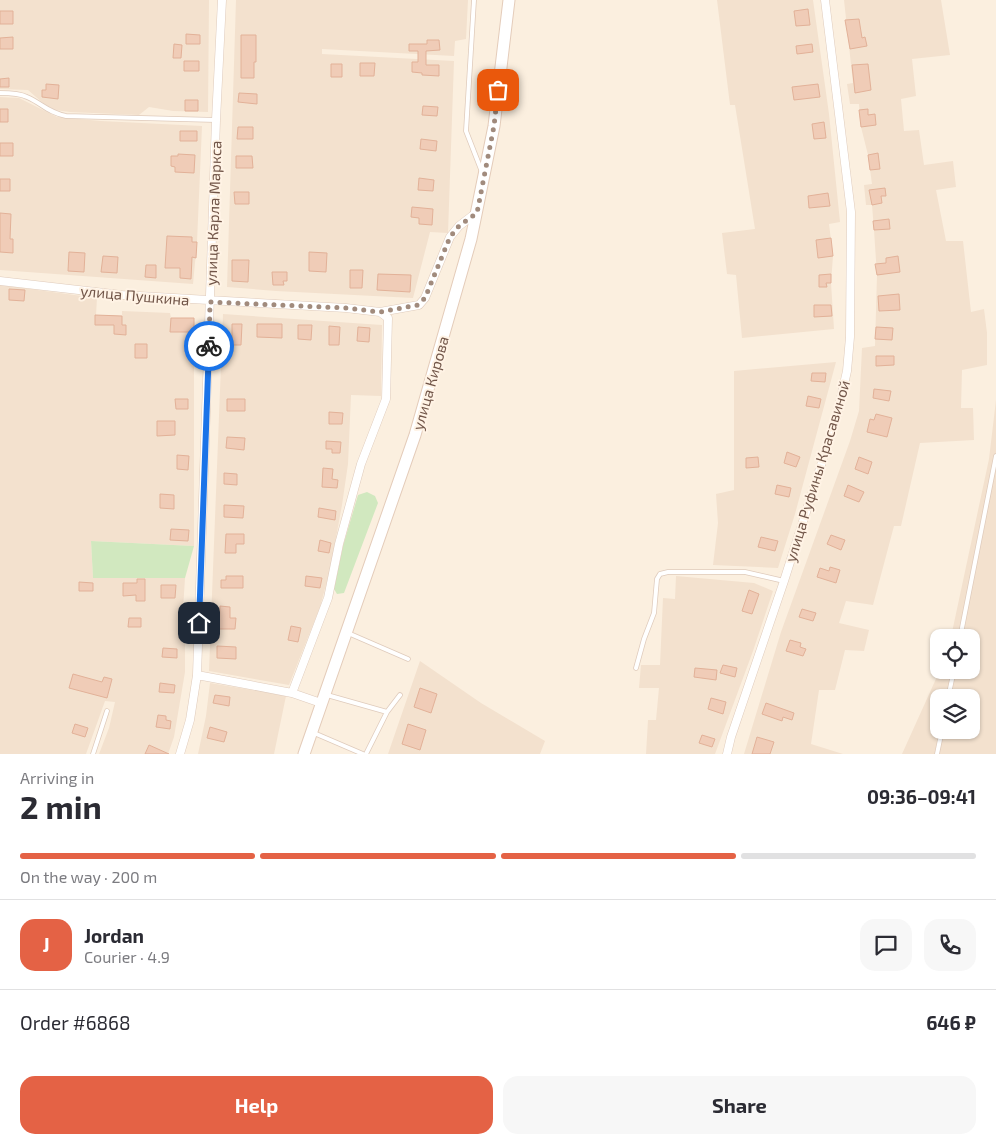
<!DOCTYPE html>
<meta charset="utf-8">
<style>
body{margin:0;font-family:"Exo 2",sans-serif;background:#f7f7f7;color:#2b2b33;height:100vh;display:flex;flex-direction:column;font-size:19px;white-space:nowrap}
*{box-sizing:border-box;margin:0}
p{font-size:16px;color:#7c7c81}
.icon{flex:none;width:28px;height:28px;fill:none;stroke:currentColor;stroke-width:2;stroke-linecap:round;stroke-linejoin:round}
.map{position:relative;height:754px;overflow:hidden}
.sheet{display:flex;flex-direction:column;background:#fff;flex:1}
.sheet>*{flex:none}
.buttons{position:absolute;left:930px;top:629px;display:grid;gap:10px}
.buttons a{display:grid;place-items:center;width:50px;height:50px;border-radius:10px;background:#fff;box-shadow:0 1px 4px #0004;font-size:25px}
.pin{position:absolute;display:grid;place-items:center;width:42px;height:42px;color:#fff;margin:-21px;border-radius:10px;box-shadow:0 2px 8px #0006}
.courier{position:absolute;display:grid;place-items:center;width:50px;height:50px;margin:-25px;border:4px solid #1a73e8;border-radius:50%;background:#fff;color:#222;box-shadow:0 1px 6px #0007}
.headline em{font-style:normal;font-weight:700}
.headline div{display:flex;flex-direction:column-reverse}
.headline{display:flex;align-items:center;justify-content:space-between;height:85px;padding:0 20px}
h1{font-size:32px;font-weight:700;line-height:38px}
.bar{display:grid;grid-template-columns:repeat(4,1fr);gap:8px 5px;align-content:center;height:60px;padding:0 20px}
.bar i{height:6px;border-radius:4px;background:#e1e1e2}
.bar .current{background:#e46245}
.bar p{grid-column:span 4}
.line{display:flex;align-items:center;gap:12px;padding:0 20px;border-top:1px solid #e1e1e2}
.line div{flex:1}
.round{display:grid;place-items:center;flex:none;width:52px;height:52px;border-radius:15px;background:#f7f7f7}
.primary-button{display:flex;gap:10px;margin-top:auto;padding:10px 20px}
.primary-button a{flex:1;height:58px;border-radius:15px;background:#e46245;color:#fff;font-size:20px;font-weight:700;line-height:58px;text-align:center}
.primary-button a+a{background:#f7f7f7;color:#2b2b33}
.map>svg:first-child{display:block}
</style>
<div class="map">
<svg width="996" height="754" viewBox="0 0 996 754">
<rect width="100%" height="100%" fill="#fbefdf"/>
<path fill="#f3e1ce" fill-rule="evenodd" d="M0,0H209L208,112L173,111L149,107L139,115L70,112L55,110L44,104L28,90L0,89Z
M236,0H468L466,39L455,41L454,56L322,49V54L454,61L448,233L430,232L413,298L276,291L227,287Z
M717,0H813L829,114L840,222L829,224L833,256L831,283L834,329L742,338L736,275L727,274L722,233L755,229L735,105H730Z
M844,0H941L950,55L912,59L916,96L901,99L904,131L919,130L924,165L953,161L956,187L936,190L946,241H963L971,312L984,309L987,333V365L962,370L961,408H973L974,440L920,443L901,526H894L873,605L846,601L839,623L869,630L864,651L845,650L835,690H819L811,744L843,754H744L781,632L850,441L859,411L862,348L875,346L877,275L874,230L872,205H866L864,185L872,184L868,155L861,127L859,104H850L847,84L853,83Z
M0,97L19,98L57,117L101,121L202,126L197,242L193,284L0,270Z
M0,285L97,298L96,315L122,316V311L170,313L171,318H194V546L91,541L93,578H185L183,609L185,637V672L174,737L168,754H99L109,728L115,702L105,701L86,754H0Z
M223,314L382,325L381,396L351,395L348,464L342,505L330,570L320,607L289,685L209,671Z
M836,362L795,514L778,568L713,565L718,523L716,494L734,490V371Z
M996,400V754H902L940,670H971V638L951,637L989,459ZM939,698H971V730H939Z
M676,576L754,583L773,591L753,651L715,754H646L648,720H656L659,688H639L641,665H660L663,598L675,599Z
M420,661L481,703L545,741L540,754H388Z
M210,683L286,696L274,754H198L206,716Z"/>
<path fill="#d1e8bf" d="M367,492L375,496L378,503L344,593L337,594L334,589L343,546L358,495Z
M91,541L194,546L185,578H93Z"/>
<path fill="#f0ccb7" stroke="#e2b198" d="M808,9L810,25L796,26L794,11Z
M0,11H13V24H0Z
M859,19L862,38L865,37L867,46L850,49L845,20Z
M186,34L200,35V44H186Z
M241,35H256V62H254V78H241Z
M13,37V49H0V38Z
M427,40H439L440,50L426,51V65H439V76L422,75V73L412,72V62H418V51H409V44H427Z
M174,44L182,45L181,58H173Z
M812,44L813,52L797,54L796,46Z
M184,61H199V71H184Z
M360,63H375L374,76H360Z
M331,64H342V77H331Z
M868,64L871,90L855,93L852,65Z
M9,78V87H0V79Z
M46,84L59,85L58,99L42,97V90H46Z
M818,84L820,97L794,100L792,87Z
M239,93L257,94V104L238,102Z
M185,100H198V111H185Z
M423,106L438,107L437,116L422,115Z
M0,109H8V122H0Z
M868,109V115L875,114L876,125L861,127L859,110Z
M824,122L826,138L814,139L812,124Z
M238,127H253V139H237Z
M180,131H197V141H180Z
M421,139L437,141L436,151L420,149Z
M0,143H13V156H0Z
M878,153L880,169L870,170L868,155Z
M178,154L195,155L194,173L175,172V167L171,166V156H178Z
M236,156H252L253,168H236Z
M419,178L434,180L433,191L418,190Z
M0,179H10V191H0Z
M885,188L886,196H881L882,203L872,205L869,190Z
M234,192H249V204H235Z
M828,193L830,206L809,208L808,196Z
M412,207L433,209L432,225L419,224V218L411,217Z
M0,213L11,214L10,239H13V253L0,252Z
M889,219L890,229L874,230L873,221Z
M167,236L192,237V242H197L196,258L192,257L191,279L180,278V268H165Z
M831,238L833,256L818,258L816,240Z
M69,252L85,253L84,272L68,271Z
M309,252L327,253L326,272L309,271Z
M103,256L118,257L117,273L101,272Z
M898,256L900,272L877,275L875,264L886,263V258Z
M232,260H249L248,282L232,281Z
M146,265H156V278L145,277Z
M350,270H363L362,288H350Z
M272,272H287V281H283L284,285H273Z
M378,274L411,275L410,292L377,290Z
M831,274V283H826L827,287H819V275Z
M9,289L25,290L24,301L9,300Z
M899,294L900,310L879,311L878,296Z
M814,305H831L832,316L814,317Z
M95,315L122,316V325H126V335L114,334V325H95Z
M171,318H194V332H170Z
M232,324H242L241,345H232Z
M257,324H282V338L257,337Z
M298,325H312L311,340L298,339Z
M329,326L340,327L339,345H329Z
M358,327L370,328L369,342L357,341Z
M876,327L893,328L892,340L875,339Z
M135,344H147V358H135Z
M876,356H894V365L876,366Z
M812,373H826L825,382L811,381Z
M874,389L891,391L889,401L873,398Z
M808,396L821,399L819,408L806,406Z
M175,399H188V409H176Z
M227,399H245V411H227Z
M329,412L343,413L342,424H329Z
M876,414L892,418L887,437L867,432L870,419L874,420Z
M157,421H175V435L157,436Z
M227,437L245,438L244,450L226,448Z
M326,441L341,442L340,453H332V449H326Z
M787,452L800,457L796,467L784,463Z
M177,455L189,456L188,470L177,469Z
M758,457L759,467L746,468V458Z
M859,457L872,462L868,474L855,469Z
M323,468L333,469L332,479L338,480L337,488L322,487Z
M224,473L237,474V485L224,484Z
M777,485L791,488L789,497L775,494Z
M848,485L864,492L859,502L844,496Z
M160,494L174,495V509L160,508Z
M224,505L244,506L243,518L224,517Z
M319,508L336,511L335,520L318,517Z
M171,529L189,530L188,541L170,540Z
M226,534H244V544H236V553H225Z
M831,535L845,540L841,550L827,544Z
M761,537L778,541L775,551L758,547Z
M320,540L331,543L329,553L318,551Z
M830,567L840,570L836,583L817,577L820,568L829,571Z
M226,576H243V588H221V580H226Z
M306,576L322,578L320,588L305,586Z
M137,579H145V601H136V595L123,596V583H137Z
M79,582L93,583V591H79Z
M161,585H176L175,598H161Z
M749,590L759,594L752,614L742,611Z
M220,606L230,607V618H236L235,629H219Z
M802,609L816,613L813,621L799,617Z
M129,618H141V627H128Z
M291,626L301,628L298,642L288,640Z
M790,640L801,643L800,647L806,649L803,656L786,651Z
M217,646L236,647V659L217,658Z
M163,648L177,649V658L162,657Z
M723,665L737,668L735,677L720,673Z
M695,668L717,670L716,680L694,677Z
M73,674L102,682L104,677L112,679L107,698L69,688Z
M160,683L175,685L174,693L159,692Z
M420,688L437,694L431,713L414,707Z
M215,695L230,697L229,706L213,703Z
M711,698L726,702L723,714L708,709Z
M766,703L794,713L792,720L783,717L782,721L762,714Z
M158,715L166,716V720L171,721L170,729L156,727Z
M75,724L88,728L85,737L72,733Z
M408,724L426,730L420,750L402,744Z
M210,727L227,732L224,742L207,738Z
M702,735L715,739L712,747L699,743Z
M757,737L774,742L770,754H752Z
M149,745L169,754H145Z"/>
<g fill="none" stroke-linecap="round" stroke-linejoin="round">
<defs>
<path id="service" d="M474,0L466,131L482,172
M0,93C9,93 19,93 27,97C43,104 47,112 66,116L216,120
M348,633L408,659
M960,638L996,456
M636,668L644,639L654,613L657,579L660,574L668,572H745L784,581
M327,695L387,712
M948,698L954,670
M314,733L363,754
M93,754L107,711
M366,754L387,712L400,695
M937,754L942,730"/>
<path id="minor" d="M0,281L122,295L346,308L380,312L388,318L386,399L361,464L339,544L328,598L292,693
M380,312L419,305L425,298L450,237L459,226L476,213
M197,675L292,693L321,703
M180,754L190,720L197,675L216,120L222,0
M727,754L731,737L784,581L837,415L847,371L850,337L851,212L825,0"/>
<path id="secondary" d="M304,754L415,435L471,239L494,126L509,0"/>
</defs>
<use href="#service" stroke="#dfcbbc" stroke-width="5.5"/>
<use href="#minor" stroke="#dfcbbc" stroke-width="9"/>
<use href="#secondary" stroke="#e4ccba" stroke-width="13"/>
<use href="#service" stroke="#fff" stroke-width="4"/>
<use href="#minor" stroke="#fff" stroke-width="8"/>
<use href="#secondary" stroke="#fff" stroke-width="11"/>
</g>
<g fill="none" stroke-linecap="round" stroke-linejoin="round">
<path stroke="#a18b7d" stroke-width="5" stroke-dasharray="0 9" d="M209,346L210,302L346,308L380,312L418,305L425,298L450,237L459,226L477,213L494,126L498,90"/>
<path stroke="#1a73e8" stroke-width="6" d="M199,623L209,346"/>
</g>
<g text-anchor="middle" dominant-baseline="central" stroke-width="4" stroke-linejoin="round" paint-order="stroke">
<g font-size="15" fill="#715548" stroke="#fff3e5">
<text transform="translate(213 213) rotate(-88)">улица Карла Маркса</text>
<text transform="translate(135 295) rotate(5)">улица Пушкина</text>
<text transform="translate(430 383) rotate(-74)">улица Кирова</text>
<text transform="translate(817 471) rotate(-73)">улица Руфины Красавиной</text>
</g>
</g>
</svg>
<div class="buttons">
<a><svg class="icon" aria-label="locate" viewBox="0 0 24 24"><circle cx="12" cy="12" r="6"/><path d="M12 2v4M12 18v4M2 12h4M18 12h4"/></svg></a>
<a><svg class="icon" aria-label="layers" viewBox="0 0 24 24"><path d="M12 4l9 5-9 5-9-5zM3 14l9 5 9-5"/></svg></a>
</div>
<div class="pin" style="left:498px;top:90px;background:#ea580c"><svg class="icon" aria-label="bag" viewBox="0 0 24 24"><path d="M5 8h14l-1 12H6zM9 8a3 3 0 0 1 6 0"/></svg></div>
<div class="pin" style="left:199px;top:623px;background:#1f2937"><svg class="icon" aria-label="home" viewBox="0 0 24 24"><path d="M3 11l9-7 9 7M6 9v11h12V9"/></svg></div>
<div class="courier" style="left:209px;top:346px"><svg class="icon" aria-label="bike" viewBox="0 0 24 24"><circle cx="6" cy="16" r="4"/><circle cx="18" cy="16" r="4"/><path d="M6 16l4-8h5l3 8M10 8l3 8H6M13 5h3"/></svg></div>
</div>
<section class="sheet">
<div class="headline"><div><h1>2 min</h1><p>Arriving in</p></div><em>09:36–09:41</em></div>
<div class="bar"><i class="current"></i><i class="current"></i><i class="current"></i><i></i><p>On the way · 200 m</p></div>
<div class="line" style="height:90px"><b class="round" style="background:#e46245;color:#fff">J</b><div><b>Jordan</b><p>Courier · 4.9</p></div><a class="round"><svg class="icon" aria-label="chat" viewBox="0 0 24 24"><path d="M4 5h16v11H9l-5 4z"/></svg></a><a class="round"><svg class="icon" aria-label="phone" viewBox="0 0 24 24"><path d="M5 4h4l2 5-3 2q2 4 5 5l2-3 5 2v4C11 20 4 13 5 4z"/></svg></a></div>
<div class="line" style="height:65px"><div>Order #6868</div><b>646 ₽</b></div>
<div class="primary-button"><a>Help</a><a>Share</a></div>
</section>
